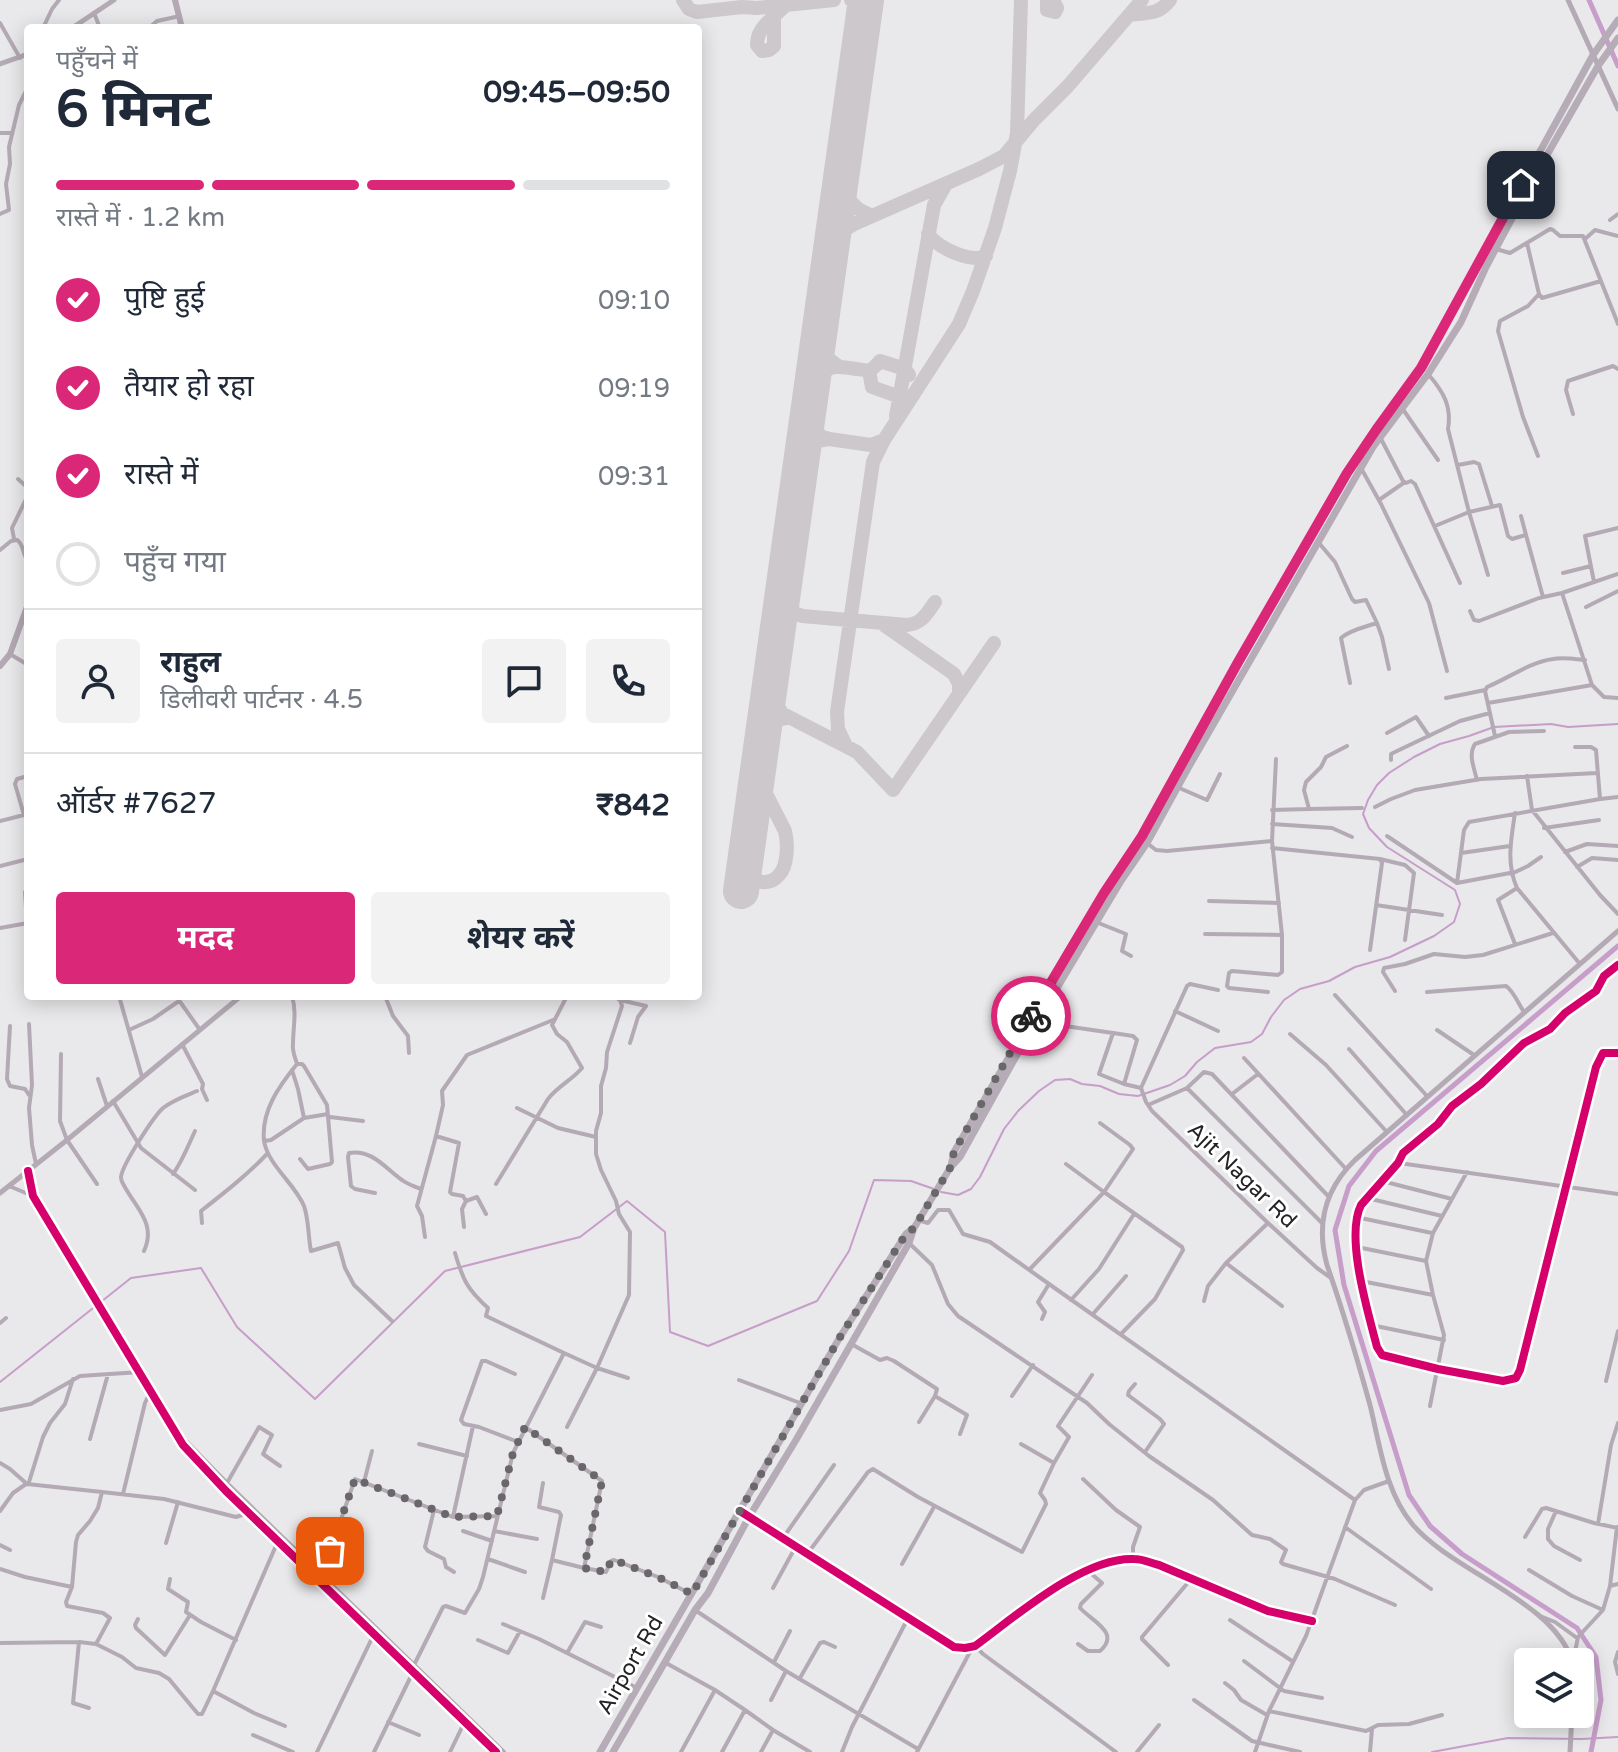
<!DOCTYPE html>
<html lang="hi">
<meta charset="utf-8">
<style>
body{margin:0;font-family:"Varela Round","Noto Sans Devanagari",sans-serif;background:#f2f2f3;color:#1f2937;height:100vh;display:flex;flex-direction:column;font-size:30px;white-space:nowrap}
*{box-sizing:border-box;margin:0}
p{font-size:26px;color:#747a83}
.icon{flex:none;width:44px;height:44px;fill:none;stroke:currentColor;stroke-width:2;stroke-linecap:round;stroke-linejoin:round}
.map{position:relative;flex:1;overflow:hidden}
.sheet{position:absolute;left:24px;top:24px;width:678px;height:976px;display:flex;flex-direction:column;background:#fff;border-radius:8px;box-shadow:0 4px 20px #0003}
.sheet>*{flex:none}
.fabs{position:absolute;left:1514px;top:1648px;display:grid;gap:16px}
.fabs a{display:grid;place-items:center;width:80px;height:80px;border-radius:8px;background:#fff;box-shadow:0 4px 20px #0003;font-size:40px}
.pin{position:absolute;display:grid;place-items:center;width:68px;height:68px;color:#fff;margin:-34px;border-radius:16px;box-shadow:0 4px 12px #0006}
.courier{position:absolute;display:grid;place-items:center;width:80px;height:80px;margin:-40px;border:6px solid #db2777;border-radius:50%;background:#fff;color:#222;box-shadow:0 2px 10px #0007}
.headline em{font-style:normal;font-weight:700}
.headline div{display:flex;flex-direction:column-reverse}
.headline{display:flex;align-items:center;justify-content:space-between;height:136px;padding:0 32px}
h1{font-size:52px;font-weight:700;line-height:60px}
.bar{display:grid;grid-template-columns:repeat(4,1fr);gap:12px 8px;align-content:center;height:96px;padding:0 32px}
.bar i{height:10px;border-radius:6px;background:#e0e1e3}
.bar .active{background:#db2777}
.bar p{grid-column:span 4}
.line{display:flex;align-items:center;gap:20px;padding:0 32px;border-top:2px solid #e0e1e3}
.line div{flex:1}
.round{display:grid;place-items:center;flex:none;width:84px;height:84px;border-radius:8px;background:#f2f2f3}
ol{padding:0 32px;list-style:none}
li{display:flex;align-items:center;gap:24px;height:88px}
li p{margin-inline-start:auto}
li .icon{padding:8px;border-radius:50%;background:#db2777;color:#fff;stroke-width:4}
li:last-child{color:#747a83}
li i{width:44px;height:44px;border:4px solid #e0e1e3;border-radius:50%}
.primary-button{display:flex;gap:16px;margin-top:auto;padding:16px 32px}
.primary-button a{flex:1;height:92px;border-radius:8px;background:#db2777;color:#fff;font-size:32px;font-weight:700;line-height:92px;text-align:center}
.primary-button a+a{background:#f2f2f3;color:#1f2937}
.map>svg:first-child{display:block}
</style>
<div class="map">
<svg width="1618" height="1752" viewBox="0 0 1618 1752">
<rect width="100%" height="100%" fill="#e9e8ea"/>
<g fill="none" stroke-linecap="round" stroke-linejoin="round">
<path stroke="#c79dca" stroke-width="2" d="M941,1192L958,1195L971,1189L980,1177L1004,1129L1018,1111L1039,1091L1055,1080L1070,1079L1082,1084L1100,1086L1119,1094L1138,1096L1170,1085L1185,1076L1197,1062L1215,1048L1251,1042L1262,1034L1271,1017L1284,1000L1300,989L1329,981L1355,967L1390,957L1434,936L1454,922L1460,904L1455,890L1387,847L1369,828L1363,814L1368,800L1377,785L1389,773L1414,757L1440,744L1469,736L1494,727L1551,724L1568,727L1618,724
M0,1382L131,1278L201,1268L237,1327L315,1399L445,1271L580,1237L627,1201L665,1232L670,1332L708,1346L817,1301L849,1251L874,1180L911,1181L934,1189
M1432,1752L1508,1738L1581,1739L1618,1737"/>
<path stroke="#c79dca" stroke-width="5" d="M1589,0L1618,66
M1591,1752L1601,1700L1596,1657L1577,1628L1462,1554L1430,1526L1409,1495L1344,1285L1335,1230L1349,1186L1376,1151L1618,946"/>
<path stroke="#ccc8cc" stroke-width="14" d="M683,0L689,9L697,12L742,7L757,8L834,0
M851,0L859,6L863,17
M1047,0V10L1055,12L1057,8L1053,0
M1129,15C1148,12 1157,16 1170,0
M774,16V46L769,50L762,51L757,45C757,31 765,25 774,16L786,5
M839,190L858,209L872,216
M928,234C938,248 970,263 986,256
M832,240L841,232L854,224L979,169L1004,156L1034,120L1068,86L1142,0
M818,342L825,356L838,366
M868,371L870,376L872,387L900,397
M812,382C827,365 834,365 856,369C858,369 867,371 870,370C873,369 878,363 880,361L905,369L909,375
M808,414L815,430L821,436L829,439L871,445L884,440L959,324L973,291L995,228L1010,171L1017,133L1021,0
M896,416L934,205L946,184
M802,453L817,441L829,439
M782,600L792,612L802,616L907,625C922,624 927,613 935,602
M884,625L954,674L959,684V694
M769,689L775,703L783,714L857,752L893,790L994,643
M764,726L773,720L787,718
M846,746L838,729L837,712L873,462L884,440
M751,820L741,854V868C749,880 767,889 779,875C788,866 788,843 785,831L760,782L758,773"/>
<path stroke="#ccc8cc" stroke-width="36" d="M741,891L866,0"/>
<path stroke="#b4aab5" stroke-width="4" d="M94,13L100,28
M0,23L20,58
M43,28L52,9L59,0
M149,28L157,21L180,16
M0,133H11
M0,214L9,210L6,184L10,164L9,147L19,105L28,87
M1610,220L1618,214
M1585,239L1595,230L1618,236
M1527,243L1539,294L1542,298L1601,281
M1496,249L1510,253L1550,229L1553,230L1560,236H1583L1618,324
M1428,374C1443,391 1452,406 1448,429L1469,512L1488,575
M1402,408L1438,460
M1573,414L1566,390L1568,381L1613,366L1618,369
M1380,437L1403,481L1406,483L1411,481L1415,484L1460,583
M1538,456L1523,417L1498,331L1500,321L1528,306L1539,294
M1458,465L1474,462L1479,464L1492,506
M1361,468L1381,504L1429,603L1447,671
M18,479L28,488
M1379,500L1405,482
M1435,526L1469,512L1500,505L1508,536L1512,539L1526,535L1521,516
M1526,535L1543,597
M14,539L12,528L28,495
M1319,543L1335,562L1352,599L1355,602L1366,600L1377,623
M0,550L11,541L17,540C24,544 22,554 28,561
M1563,573L1591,566
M1618,574L1562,593L1592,685L1604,697L1618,698
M1594,582L1585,536L1618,528
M1586,607L1618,591
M1470,611L1474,620L1479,621L1539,598L1562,593
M10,654L28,665
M1350,683L1341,638C1350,630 1365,627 1377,623L1382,637L1389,669
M1446,698L1485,690
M1488,703L1592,685
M1387,733L1416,717L1429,736
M1495,736L1485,691L1487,687C1509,678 1530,662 1553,659C1563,657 1575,659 1585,660
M1575,747H1591L1596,750L1600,799L1618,797
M1391,760V754L1397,751L1460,721L1490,713
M1527,776L1532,810L1600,895L1618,914
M1477,780C1474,768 1468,754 1475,744L1509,732L1544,731
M1177,787L1207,800L1220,774
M1375,807L1391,799L1415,790L1481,779L1597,773
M1309,809L1362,808
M1272,810L1309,809L1304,790L1306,782L1321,767L1326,757L1347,746
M1515,813C1511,840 1506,863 1517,888L1580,964
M24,815L15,784L17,779L28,776
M0,821L28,814
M1272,824L1332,828L1352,837
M1544,828L1599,820
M1387,836L1457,883
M1272,841L1276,759
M1147,843L1156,850L1167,851L1272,841L1282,935V972L1278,975L1232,971L1229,973L1227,986L1229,988L1268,992
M1272,848L1380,859L1382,863L1370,950
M1565,852L1587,844L1618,846
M1461,853L1510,846
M1380,859L1405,865L1414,873L1405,940
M0,866L28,859
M1577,867L1592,858L1618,860
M1510,873L1457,883L1464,830L1469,822L1600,799
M1511,874L1528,866L1541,857
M25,892L27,923
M1209,901L1279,903
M1376,905L1442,915
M1096,922L1126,934L1122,951L1131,956
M0,928L28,923
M1205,934L1282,935
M1515,944L1498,900L1517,888
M1618,965L1604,976L1596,991L1565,1013L1550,1029L1524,1043L1481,1084L1452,1106L1438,1124L1403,1153L1398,1163L1361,1205C1345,1237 1368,1312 1377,1347L1382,1355L1438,1369L1503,1381L1516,1378L1520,1370L1596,1067L1603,1053H1618
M1395,991L1383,972L1384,968L1405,964L1434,954L1465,957L1483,955L1553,933
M1427,992L1506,986C1513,990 1519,1005 1524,1012
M1335,995L1427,1096
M119,996L142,1077
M176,996L200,1030
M292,996C297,1013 293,1027 293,1044C292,1051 295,1057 297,1064H302L304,1066L327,1105L332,1162L330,1164L308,1169L300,1159
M385,996L393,1016L408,1036L409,1053
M620,1000L646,1006L638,1017L630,1043
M1175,1011L1218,1031
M1040,1018L1058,1025L1113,1033L1099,1074L1124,1084L1141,1088
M29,1024L32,1085L29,1108L32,1145L36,1164
M10,1026L7,1079L10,1086L25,1089L29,1095
M129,1030L153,1019L179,1001
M1437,1030L1474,1055
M1113,1033L1133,1036L1137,1040L1124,1084
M1290,1034L1326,1065L1386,1131
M182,1044L203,1084L202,1089L207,1100
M1349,1049L1406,1114
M61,1054L60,1121L67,1140L97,1184
M1244,1058L1346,1169
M297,1064C279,1086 261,1111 264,1141L271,1140L304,1118
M292,1070L298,1089L304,1118L328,1114
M98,1079L107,1106
M1141,1088L1146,1102L1152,1111L1268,1223L1317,1268L1331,1278
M1141,1088L1187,986L1190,984L1218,990
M1187,1088L1204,1072L1212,1074L1329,1197
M1232,1094L1258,1074
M113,1101L141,1148L195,1190
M1148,1105L1187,1088L1323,1224
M517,1108L558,1128L596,1137
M330,1117L363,1121
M1100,1123L1130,1145L1133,1149L1104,1192L1182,1247L1183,1250L1155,1299L1121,1334
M436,1136L443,1105L442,1091L467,1055L553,1020
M264,1141C268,1165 295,1184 304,1206C309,1220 308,1237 311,1251L338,1243L345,1268L354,1285L392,1321
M1399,1163L1618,1194
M28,1171L33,1196L183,1445L226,1491L496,1752
M173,1174C182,1162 188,1146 195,1131
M1382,1181L1452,1199
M496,1184L548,1099C558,1086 572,1080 582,1068L567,1042L557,1034L552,1025L567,996
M9,1186L33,1196
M375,1193L355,1189L351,1186L348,1157L349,1153C372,1149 385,1168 402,1180C407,1184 414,1186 421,1189
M1367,1198L1442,1216
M1356,1217L1432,1233
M918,1220L928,1223L938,1210H949L963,1234L990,1242L1049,1284L1038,1302L1045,1312L1042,1319
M202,1223L201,1211C224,1193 247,1175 267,1154
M1268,1223L1226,1263L1282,1306
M464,1227L462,1209L466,1201L477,1197L486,1214
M425,1237L422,1216L417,1206L436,1136L459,1143L450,1192L452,1194L463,1196L466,1201
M909,1243L932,1265L948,1304L958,1316L1087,1403L1109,1424L1149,1456L1213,1500L1252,1535L1270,1539L1286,1550L1281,1562L1283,1564L1335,1579L1395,1605
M1357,1247L1426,1261
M144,1251C156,1225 138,1210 126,1189C124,1185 121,1182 121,1177C122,1165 154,1116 163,1108C173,1100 185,1096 197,1091
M1030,1269L1104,1192L1066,1164
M1361,1281L1433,1295
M1049,1284L1355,1500
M1071,1300L1099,1269L1134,1214
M1204,1301L1208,1286L1226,1263
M1093,1314L1126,1276
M0,1323L6,1318
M1371,1325L1444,1340
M853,1345L880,1360L887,1358L894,1361L937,1389L935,1396L919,1422
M564,1353L597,1368L628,1378
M515,1374L486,1361H482L461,1420L464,1424L479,1427L518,1442
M739,1380L800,1403
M1606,1381L1618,1331
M1135,1384L1129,1391L1128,1395L1160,1419L1164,1424L1145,1452
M935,1396L967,1415L960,1434
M1012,1396L1033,1365
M1430,1406L1444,1335L1433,1295L1426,1261L1433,1233L1467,1172
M0,1410L31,1404L80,1376L140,1372
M473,1426L453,1517L497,1516
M525,1427L602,1481L584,1568L552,1560L561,1515L559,1512L539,1507L543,1483
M567,1427L597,1368L629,1295L630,1232L619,1214L616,1201L601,1170L596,1154V1131L601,1113V1086L606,1068L607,1052L622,1006L620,1000L614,996
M180,1438L187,1442L227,1483L504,1752
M90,1439L108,1374
M419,1444L467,1456
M0,1463L10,1469L27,1484L102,1492L98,1508L90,1521L78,1535L76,1542L72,1587L25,1577L0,1569
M1054,1463L1069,1437L1058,1426L1092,1375
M1083,1479L1116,1510L1140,1527L1133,1547V1559
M364,1482L372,1451
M227,1483L259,1427L272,1435L263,1454L280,1466
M102,1492L164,1499L236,1517L248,1513
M123,1494L145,1403L151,1390
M434,1510L425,1547L428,1551L444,1559L446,1567L454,1572
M0,1511L13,1493L29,1482L43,1437L50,1423L65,1404L73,1379
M740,1511L954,1647L965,1648L975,1646C1016,1616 1083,1557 1134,1559C1143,1559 1151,1563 1159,1565L1268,1611L1312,1621
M1556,1511L1548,1529V1539L1554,1546L1580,1560
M1598,1524L1611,1445L1618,1423
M1345,1527L1431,1589
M463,1531L492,1541
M494,1531L537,1539
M1525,1537L1542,1509L1546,1508L1594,1523L1618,1528
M783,1538L834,1465
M278,1541L213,1691L254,1713L285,1726
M166,1543L178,1502
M0,1545L10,1550
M808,1553L868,1472L873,1469L918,1497L1022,1552L1046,1504L1045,1500L1040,1493L1054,1463L1021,1444
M488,1559L525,1572
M902,1564L934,1507
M584,1568L606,1572L611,1561L614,1560L658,1577L691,1594
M1529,1570L1572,1596L1603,1610
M319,1572L330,1551L355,1479L453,1517
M170,1579L168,1589L188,1602L186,1612L201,1622L236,1640
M1610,1586L1617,1527
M72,1587L66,1602L67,1606L103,1613L110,1618L96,1644
M773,1588L796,1546
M543,1598L552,1560
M695,1610L786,1671L918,1749
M1540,1616L1555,1622L1577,1638
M138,1619L135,1625L136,1628L165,1655L190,1615
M1230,1620L1292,1661
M503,1624L539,1639L637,1688
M478,1640L508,1653L520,1631
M0,1643L79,1642
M1078,1644L1088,1651H1100C1121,1633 1092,1621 1080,1608L1081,1604L1102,1583L1087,1570
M975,1646L983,1654L1116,1752
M1618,1652L1615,1662L1618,1674
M567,1653L585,1622L601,1627
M1571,1658L1575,1652L1578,1637L1603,1610L1610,1586L1618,1584
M1244,1661L1284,1691L1322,1698
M774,1662L790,1631
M666,1663L715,1690L681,1752
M414,1665L443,1607L446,1606L465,1613L479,1589L483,1577L513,1453L564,1353L486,1316L488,1308C467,1289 463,1280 455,1253
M1168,1665L1142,1639V1637L1191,1579
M800,1678L820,1643L824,1642L835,1647
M1225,1683L1234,1690L1241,1700L1267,1715
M715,1690L745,1710
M771,1700L786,1671
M1194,1700L1252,1741L1300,1752
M89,1708L73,1703L79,1642L96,1644L122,1657L136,1668L159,1673L169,1679L198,1714H202L213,1691
M1269,1711L1366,1731L1378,1725L1409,1724L1442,1715
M388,1722L419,1735
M253,1735L293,1752
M317,1752L374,1634
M374,1752L413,1672
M450,1752L465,1721
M722,1752L745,1710L773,1730L810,1752
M761,1752L773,1730
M842,1752L852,1727L908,1618
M917,1752L972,1648
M1137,1752L1159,1725
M1255,1752L1269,1711L1306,1636L1355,1500L1364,1490L1389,1481
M1370,1752L1372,1729"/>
<path stroke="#b4aab5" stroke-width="5" d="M1568,0L1618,109
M72,28L114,0
M0,64L28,54
M0,1193L67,1140L241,996
M1572,1662C1557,1603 1452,1571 1413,1525C1385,1492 1380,1445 1370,1405C1357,1358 1343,1311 1327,1265C1316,1225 1325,1189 1355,1160L1618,931
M1570,1752L1572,1714"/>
<path stroke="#b3a8b4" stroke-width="6" d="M175,0L182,28
M0,666L10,654L28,604"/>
<path stroke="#b6acb7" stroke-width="7" d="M951,1166L954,1152L1104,893L1142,836L1237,664L1347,473L1376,430L1421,368L1593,55L1618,20
M600,1752L840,1337L906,1234L912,1229
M613,1752L695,1610L708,1593L749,1517L796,1440L909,1243L914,1228L950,1168L960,1157L1014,1060L1121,881L1147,843L1187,770L1373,447L1428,374L1461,322L1486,267L1532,181L1598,66L1618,38"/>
<defs>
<path id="cycleway" d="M1618,965L1604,976L1596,991L1565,1013L1550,1029L1524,1043L1481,1084L1452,1106L1438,1124L1403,1153L1398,1163L1361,1205C1345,1237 1368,1312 1377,1347L1382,1355L1438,1369L1503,1381L1516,1378L1520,1370L1596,1067L1603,1053H1618
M28,1171L33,1196L183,1445L226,1491L496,1752
M740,1511L954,1647L965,1648L975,1646C1016,1616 1083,1557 1134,1559C1143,1559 1151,1563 1159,1565L1268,1611L1312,1621"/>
</defs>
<use href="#cycleway" stroke="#fff" stroke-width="13"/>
<use href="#cycleway" stroke="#d6006c" stroke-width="8"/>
</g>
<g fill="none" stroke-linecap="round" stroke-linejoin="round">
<path stroke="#696769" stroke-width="8" stroke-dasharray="0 14.4" d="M330,1551L355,1479L453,1517L497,1516L513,1453L525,1427L602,1481L584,1568L606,1572L611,1561L614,1560L658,1577L692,1594L840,1337L906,1234L914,1228L950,1168L954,1152L1031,1016"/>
<path stroke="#db2777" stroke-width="10" d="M1031,1016L1104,893L1142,836L1237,664L1347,473L1376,430L1421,368L1521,185"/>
</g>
<g text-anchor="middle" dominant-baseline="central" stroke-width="6" stroke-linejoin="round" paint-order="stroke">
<g font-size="22" fill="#242224" stroke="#fff">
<text transform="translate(1242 1175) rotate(44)">Ajit Nagar Rd</text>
<text transform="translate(630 1665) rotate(-60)">Airport Rd</text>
</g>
</g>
</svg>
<div class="fabs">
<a><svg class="icon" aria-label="layers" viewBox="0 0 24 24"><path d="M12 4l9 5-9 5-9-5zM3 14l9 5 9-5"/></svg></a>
</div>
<div class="pin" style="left:330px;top:1551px;background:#ea580c"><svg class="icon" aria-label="bag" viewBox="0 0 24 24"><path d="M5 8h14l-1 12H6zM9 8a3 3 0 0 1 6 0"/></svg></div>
<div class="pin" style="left:1521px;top:185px;background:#1f2937"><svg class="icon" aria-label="home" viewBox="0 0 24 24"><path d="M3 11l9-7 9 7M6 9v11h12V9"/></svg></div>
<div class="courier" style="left:1031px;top:1016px"><svg class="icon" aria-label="bike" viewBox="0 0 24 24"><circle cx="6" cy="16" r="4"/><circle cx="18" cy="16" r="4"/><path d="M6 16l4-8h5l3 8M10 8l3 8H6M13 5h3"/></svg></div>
<section class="sheet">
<div class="headline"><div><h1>6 मिनट</h1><p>पहुँचने में</p></div><em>09:45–09:50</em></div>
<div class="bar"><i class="active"></i><i class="active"></i><i class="active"></i><i></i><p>रास्ते में · 1.2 km</p></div>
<ol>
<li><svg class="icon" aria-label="check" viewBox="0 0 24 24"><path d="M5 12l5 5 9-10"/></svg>पुष्टि हुई<p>09:10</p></li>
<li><svg class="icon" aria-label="check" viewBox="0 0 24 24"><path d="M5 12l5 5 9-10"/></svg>तैयार हो रहा<p>09:19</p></li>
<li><svg class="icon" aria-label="check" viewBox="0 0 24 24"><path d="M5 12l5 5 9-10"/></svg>रास्ते में<p>09:31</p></li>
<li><i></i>पहुँच गया</li>
</ol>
<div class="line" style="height:144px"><a class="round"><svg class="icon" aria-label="person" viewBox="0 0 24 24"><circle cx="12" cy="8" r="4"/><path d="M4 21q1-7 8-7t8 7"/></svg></a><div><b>राहुल</b><p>डिलीवरी पार्टनर · 4.5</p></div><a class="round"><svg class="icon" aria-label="chat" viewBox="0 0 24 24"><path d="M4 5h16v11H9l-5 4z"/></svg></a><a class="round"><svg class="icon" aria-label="phone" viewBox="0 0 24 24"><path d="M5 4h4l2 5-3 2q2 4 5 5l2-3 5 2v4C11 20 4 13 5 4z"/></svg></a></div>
<div class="line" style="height:104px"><div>ऑर्डर #7627</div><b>₹842</b></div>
<div class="primary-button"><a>मदद</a><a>शेयर करें</a></div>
</section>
</div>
